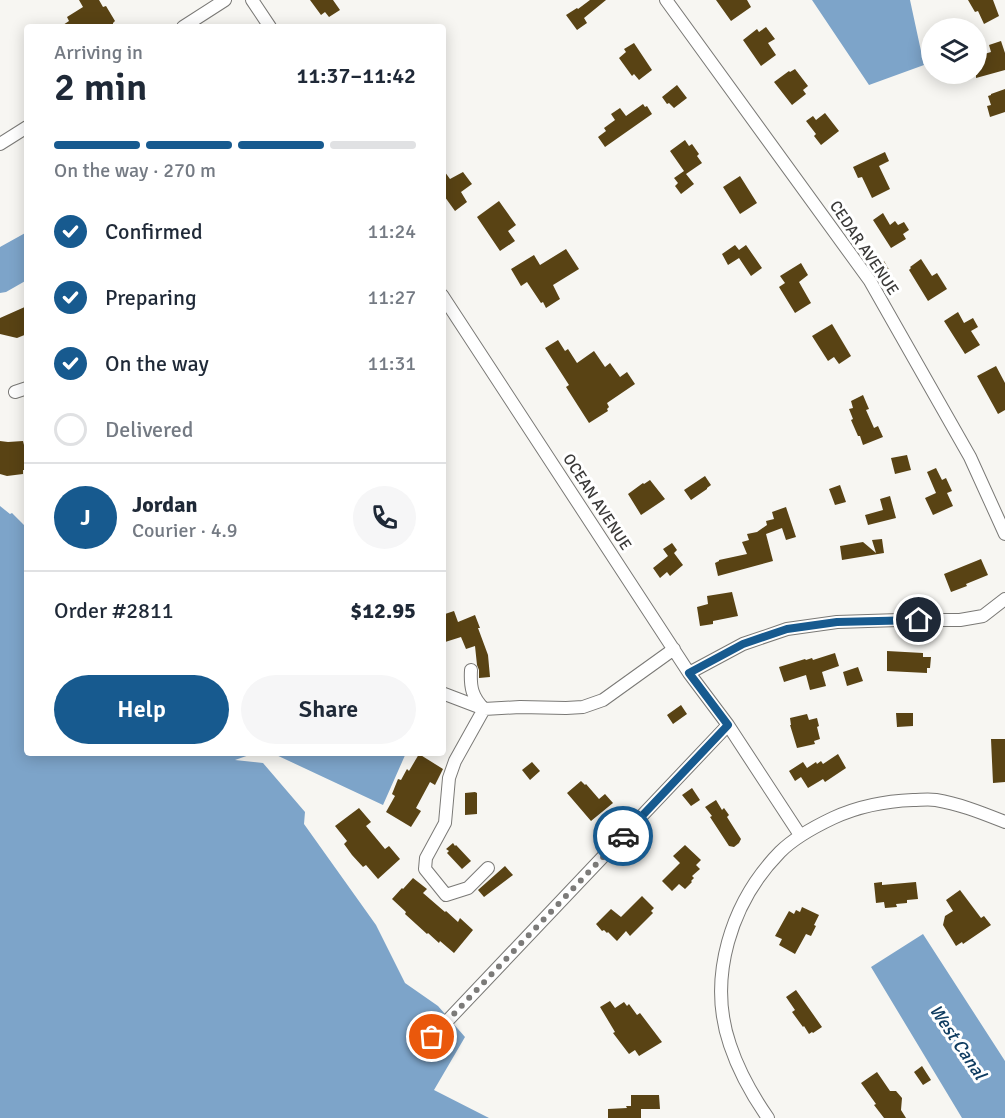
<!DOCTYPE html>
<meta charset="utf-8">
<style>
body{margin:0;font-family:Signika,sans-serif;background:#f6f6f7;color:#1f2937;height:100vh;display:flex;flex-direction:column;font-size:22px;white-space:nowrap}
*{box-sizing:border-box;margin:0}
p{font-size:20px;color:#747a83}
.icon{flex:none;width:33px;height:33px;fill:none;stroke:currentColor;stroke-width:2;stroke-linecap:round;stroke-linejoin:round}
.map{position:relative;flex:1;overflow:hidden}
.sheet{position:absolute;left:24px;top:24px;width:422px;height:732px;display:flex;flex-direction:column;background:#fff;border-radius:6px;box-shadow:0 3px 15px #0003}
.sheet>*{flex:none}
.fabs{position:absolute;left:921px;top:18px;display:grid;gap:12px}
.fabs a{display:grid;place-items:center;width:66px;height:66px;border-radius:50%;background:#fff;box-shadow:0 3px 15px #0003;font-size:30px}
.pin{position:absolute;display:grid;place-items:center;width:51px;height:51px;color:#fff;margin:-26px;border:3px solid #fff;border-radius:50%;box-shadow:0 2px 6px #0007}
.courier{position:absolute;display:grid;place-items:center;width:60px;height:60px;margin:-30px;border:4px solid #175a8f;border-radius:50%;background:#fff;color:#222;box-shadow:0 2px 8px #0007}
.headline em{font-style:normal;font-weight:600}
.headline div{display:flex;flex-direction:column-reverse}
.headline{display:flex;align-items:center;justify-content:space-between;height:102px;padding:0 30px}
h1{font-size:39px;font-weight:600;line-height:45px}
.bar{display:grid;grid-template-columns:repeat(4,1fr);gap:9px 6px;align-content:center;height:72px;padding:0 30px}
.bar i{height:8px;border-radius:4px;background:#e0e1e3}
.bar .on{background:#175a8f}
.bar p{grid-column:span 4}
.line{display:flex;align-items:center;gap:15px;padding:0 30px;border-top:2px solid #e0e1e3}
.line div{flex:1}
.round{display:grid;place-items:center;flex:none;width:63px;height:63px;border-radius:32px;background:#f6f6f7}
ol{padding:0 30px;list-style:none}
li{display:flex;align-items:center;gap:18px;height:66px}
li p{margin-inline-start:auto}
li .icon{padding:6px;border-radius:50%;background:#175a8f;color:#fff;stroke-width:4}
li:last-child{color:#747a83}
li i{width:33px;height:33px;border:3px solid #e0e1e3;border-radius:50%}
.button{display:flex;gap:12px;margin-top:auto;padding:12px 30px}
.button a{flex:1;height:69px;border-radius:36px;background:#175a8f;color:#fff;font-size:24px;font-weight:600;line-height:69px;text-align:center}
.button a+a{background:#f6f6f7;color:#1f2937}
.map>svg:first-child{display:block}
</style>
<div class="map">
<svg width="1005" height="1118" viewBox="0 0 1005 1118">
<rect width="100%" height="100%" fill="#f7f6f2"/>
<path fill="#7da4c9" d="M812,0H910L924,65L869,85Z
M27,232V280L6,292L0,293V247Z
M0,506L10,514L12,513L27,528V753H255L235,760L263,763L305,812L304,824L376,925L405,983L438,1006L465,1037L434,1090L489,1118H0Z
M272,753H406L383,805Z
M923,934L1005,1061V1118H962L871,967Z"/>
<path fill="#594314" d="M79,0H99L103,7L106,6L115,21L113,23V24L108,27H60L69,21L67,17L83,7Z
M310,0H333L340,10L329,17L325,12L321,15Z
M590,0H606L584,18L587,23L577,30L566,15L577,8L578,9Z
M716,0H747L751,7L731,21Z
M968,0H993L999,16L984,24L978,11L975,12Z
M766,27L775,39L768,43L776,55L761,66L743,40L757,29L759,32Z
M1001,41L1005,53V70L976,78V66L983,64L981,55L991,52L989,45Z
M634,43L652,70L639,80L634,74L632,76L619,58L626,52L624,49Z
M795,69L808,86L803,90L806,94L792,105L774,82L789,71L790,72Z
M677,85L687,98L674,108L669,103L667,104L662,97Z
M1005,89V112L990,117L987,106L991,105L988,96L991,95V94Z
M643,104L645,107L647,106L652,114L605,147L598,137L606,131L604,128L615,120L611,114L620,108L626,116Z
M825,113L839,131L821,145L814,136L816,134L806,121L813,116L816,120Z
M685,140L689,146L692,144L699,154L697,156L702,163L686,174L694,184L681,194L675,186L678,183L674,178L684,171L670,151Z
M885,152L889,161L879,166L890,189L872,198L862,177L858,178L853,167Z
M442,168L450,179L463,172L472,184L461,192L467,202L455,211L442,193Z
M740,176L757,203L740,214L723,187Z
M499,201L516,225L508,231L515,241L500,251L477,217Z
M883,213L890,225L895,221L898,225L904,222L909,230L903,234L906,239L891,248L873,220Z
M735,245L739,250L746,245L762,268L751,276L739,258L728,265L722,254Z
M566,249L579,269L553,285L560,299L546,308L543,302L541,303L527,282L521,286L511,269L534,255L540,265Z
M921,259L932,276L937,273L947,289L928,301L909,270L911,268L910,267Z
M884,261L891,273L883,278L876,265Z
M801,263L808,275L799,282L811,303L795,313L779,287L785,283L780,276Z
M27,306V334L17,338L0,334V318Z
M958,312L964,323L973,318L978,327L971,331L980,345L965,354L944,321Z
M832,324L851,356L839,364L834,357L828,361L812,336Z
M558,340L565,351L568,349L577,363L594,351L605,367L610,363L620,377L627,372L635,384L607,403L609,407L607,409L608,411L589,423L566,387L569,385L545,348Z
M996,366L1005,383V410L998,414L977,376Z
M863,395L869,409L866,410L874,428L878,426L883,437L863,445L860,436H858L851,420L853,419L849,409L853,408L851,401Z
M0,441L8,442L23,441L25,449H27V470H23V474L7,476L0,474Z
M907,455L911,470L895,474L891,458Z
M936,468L942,480L946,478L952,491L947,493L953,506L933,515L925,498L936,493L927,472Z
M705,476L711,485L707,488V489L691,500L684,490Z
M650,480L665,499L641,515L628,494L643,483L644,484Z
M840,485L846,502L835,505L829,489Z
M890,496L896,518L868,525L865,515L883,510L880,499Z
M786,507L796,537L786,540L782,528L766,534L773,561L718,576L715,563L719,561V560L747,554L742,542L749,540L747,534L757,532L767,525L766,521L774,519L772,512Z
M882,539L884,553L842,560L840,546L863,542L876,553L872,540Z
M672,543L677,550L674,553L683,565L670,576L667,572L660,578L653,568L668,556L663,549Z
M981,559L988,575L966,584L967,586L951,592L944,574Z
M732,592L738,616L713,621V624L700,626L697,607L708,604L707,596Z
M454,611L458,622L475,615L480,628H478L488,655L490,677L479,678V670L477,665L475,646L466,649L461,637L442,643V615Z
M887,651L923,653V657H931L930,668H927V673L887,671Z
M835,653L839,666L822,672L826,686L810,690L806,675L784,682L779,667L805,659L806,660L812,658L813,660Z
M858,667L863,681L847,686L843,672Z
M681,705L687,714L673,724L667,715Z
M896,713H913V726L897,727Z
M807,714L809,720L817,718L819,726L817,727L820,739L814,741L815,744L797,748L790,725H791L790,718Z
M991,739H1005V782L993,783Z
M419,754L443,769L435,785L430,782L416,808L421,811L411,827L386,812L395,796L392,794L398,779L401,780L407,769L409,771Z
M838,754L846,768L825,782L823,779L808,788L801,777L795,781L789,771L803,762L807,768L816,762L817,764L821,761L823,764Z
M532,762L540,771L530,780L522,770Z
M581,781L585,785L586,784L599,799L605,794L613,803L591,821L567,793Z
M692,788L700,800L691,806L682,795Z
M475,792L477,793V814L465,815V793Z
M716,800L722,810L724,808L729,815L727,817L741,839L739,843L734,847L729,846L710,817L712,816L705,807Z
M359,808L371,822L366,826L385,849L389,846L400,859L378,879L366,865L363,867L352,855L344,844L347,841L335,826Z
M453,843L455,846L456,845L471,861L462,869L447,853L449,851L446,849Z
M685,845L701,860L696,865L700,869L692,876L694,878L691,881L692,882L685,889L679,884L672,891L662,881L680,863L673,856Z
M505,866L513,875L484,897L478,890Z
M413,878L427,889L423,893L445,912L446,911L458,922L460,918L473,930L454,953L440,941L439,943L428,933L427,934L405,914L406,912L392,899L402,888L403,889Z
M882,882V885L916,882L918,899L907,900V903L896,904L897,907L885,908L884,902L876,903L874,883Z
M960,890L981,918L984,916L991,925L963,944L962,942L956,946L943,925L945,916L953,911L946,900Z
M642,896L654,908L651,911L653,913L630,936L626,931L617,941L608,932L607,933L604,930L602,931L596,924L611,909L621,917Z
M802,907L819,915L814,925L816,926L811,936L806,934L795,954L779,945L782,939L775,936L789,911L794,914L796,910L800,912Z
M796,990L822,1027L813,1033L812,1032L809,1034L804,1026L803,1027L792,1012L795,1010L786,997Z
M610,1001L615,1008L624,1002L627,1006L629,1004L637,1015L640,1013L662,1042L639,1056L635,1050L629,1054L613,1033L615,1032L600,1007Z
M922,1066L931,1080L923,1085L914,1072Z
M877,1072L890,1091H896L902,1098L901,1110L906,1118H884L874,1105L876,1104L861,1083Z
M631,1095H659L660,1109H641V1118H608V1109L627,1108L626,1106H631Z"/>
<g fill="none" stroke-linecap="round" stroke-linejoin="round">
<defs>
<path id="minor" d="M252,0L270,27
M666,0L870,281L970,457L1005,534
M183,27L225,0
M0,144L27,127
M442,295L689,673L728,725L800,835
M15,392L27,388
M471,670C470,687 472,697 484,709L455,761L449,778L445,823L426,858L425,869L446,895L468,888L488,868
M689,673L743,644L787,629L837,622L899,620H960L983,616L1005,599
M442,693L484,709L520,707L566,708L583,707L603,700L674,649
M432,1037L728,725
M768,1118C752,1095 739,1072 730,1045C707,978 731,902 780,852C795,837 814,827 833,818C859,806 885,801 913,800C920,800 928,799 936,800C960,804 982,813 1005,822"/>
</defs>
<use href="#minor" stroke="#7a7976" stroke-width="14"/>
<use href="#minor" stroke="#fff" stroke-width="12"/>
</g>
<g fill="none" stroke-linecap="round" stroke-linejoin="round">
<path stroke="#7c7b79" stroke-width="6" stroke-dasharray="0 10.8" d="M432,1037L623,836"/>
<path stroke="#175a8f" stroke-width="8" d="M623,836L728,725L689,673L743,644L787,629L837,622L919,620"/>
</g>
<g text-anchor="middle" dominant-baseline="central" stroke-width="6" stroke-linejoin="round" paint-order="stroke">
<g font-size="16" fill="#3a3938" stroke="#fff">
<text transform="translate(864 248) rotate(56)">CEDAR AVENUE</text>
<text transform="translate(597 502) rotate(57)">OCEAN AVENUE</text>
</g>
<g font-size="18" font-style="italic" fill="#0f3c60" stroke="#fff">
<text transform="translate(958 1042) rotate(56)">West Canal</text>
</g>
</g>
</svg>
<div class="fabs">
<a><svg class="icon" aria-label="layers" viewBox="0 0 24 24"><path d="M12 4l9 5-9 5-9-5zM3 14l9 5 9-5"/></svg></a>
</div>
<div class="pin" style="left:432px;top:1037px;background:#ea580c"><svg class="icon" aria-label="bag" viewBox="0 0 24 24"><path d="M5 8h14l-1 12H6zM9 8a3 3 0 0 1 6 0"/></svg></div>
<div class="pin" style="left:919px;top:620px;background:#1f2937"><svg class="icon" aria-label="home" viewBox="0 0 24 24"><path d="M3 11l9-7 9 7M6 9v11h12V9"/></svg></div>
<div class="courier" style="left:623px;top:836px"><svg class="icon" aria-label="car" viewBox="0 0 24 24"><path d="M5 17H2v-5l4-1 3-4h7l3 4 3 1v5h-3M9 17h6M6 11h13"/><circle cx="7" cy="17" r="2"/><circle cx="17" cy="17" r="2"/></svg></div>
<section class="sheet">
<div class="headline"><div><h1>2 min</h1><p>Arriving in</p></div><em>11:37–11:42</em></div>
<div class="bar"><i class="on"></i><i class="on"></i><i class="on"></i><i></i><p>On the way · 270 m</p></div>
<ol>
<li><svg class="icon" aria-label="check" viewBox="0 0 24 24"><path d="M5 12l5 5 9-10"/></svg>Confirmed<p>11:24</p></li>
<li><svg class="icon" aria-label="check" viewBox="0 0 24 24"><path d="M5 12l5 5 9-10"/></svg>Preparing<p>11:27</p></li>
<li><svg class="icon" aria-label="check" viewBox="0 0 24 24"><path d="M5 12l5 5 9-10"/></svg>On the way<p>11:31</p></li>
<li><i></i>Delivered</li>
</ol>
<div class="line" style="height:108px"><b class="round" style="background:#175a8f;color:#fff">J</b><div><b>Jordan</b><p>Courier · 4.9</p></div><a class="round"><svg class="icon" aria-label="phone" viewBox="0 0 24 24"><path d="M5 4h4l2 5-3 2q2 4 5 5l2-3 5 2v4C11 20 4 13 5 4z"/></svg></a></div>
<div class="line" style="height:78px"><div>Order #2811</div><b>$12.95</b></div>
<div class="button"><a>Help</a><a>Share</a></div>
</section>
</div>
